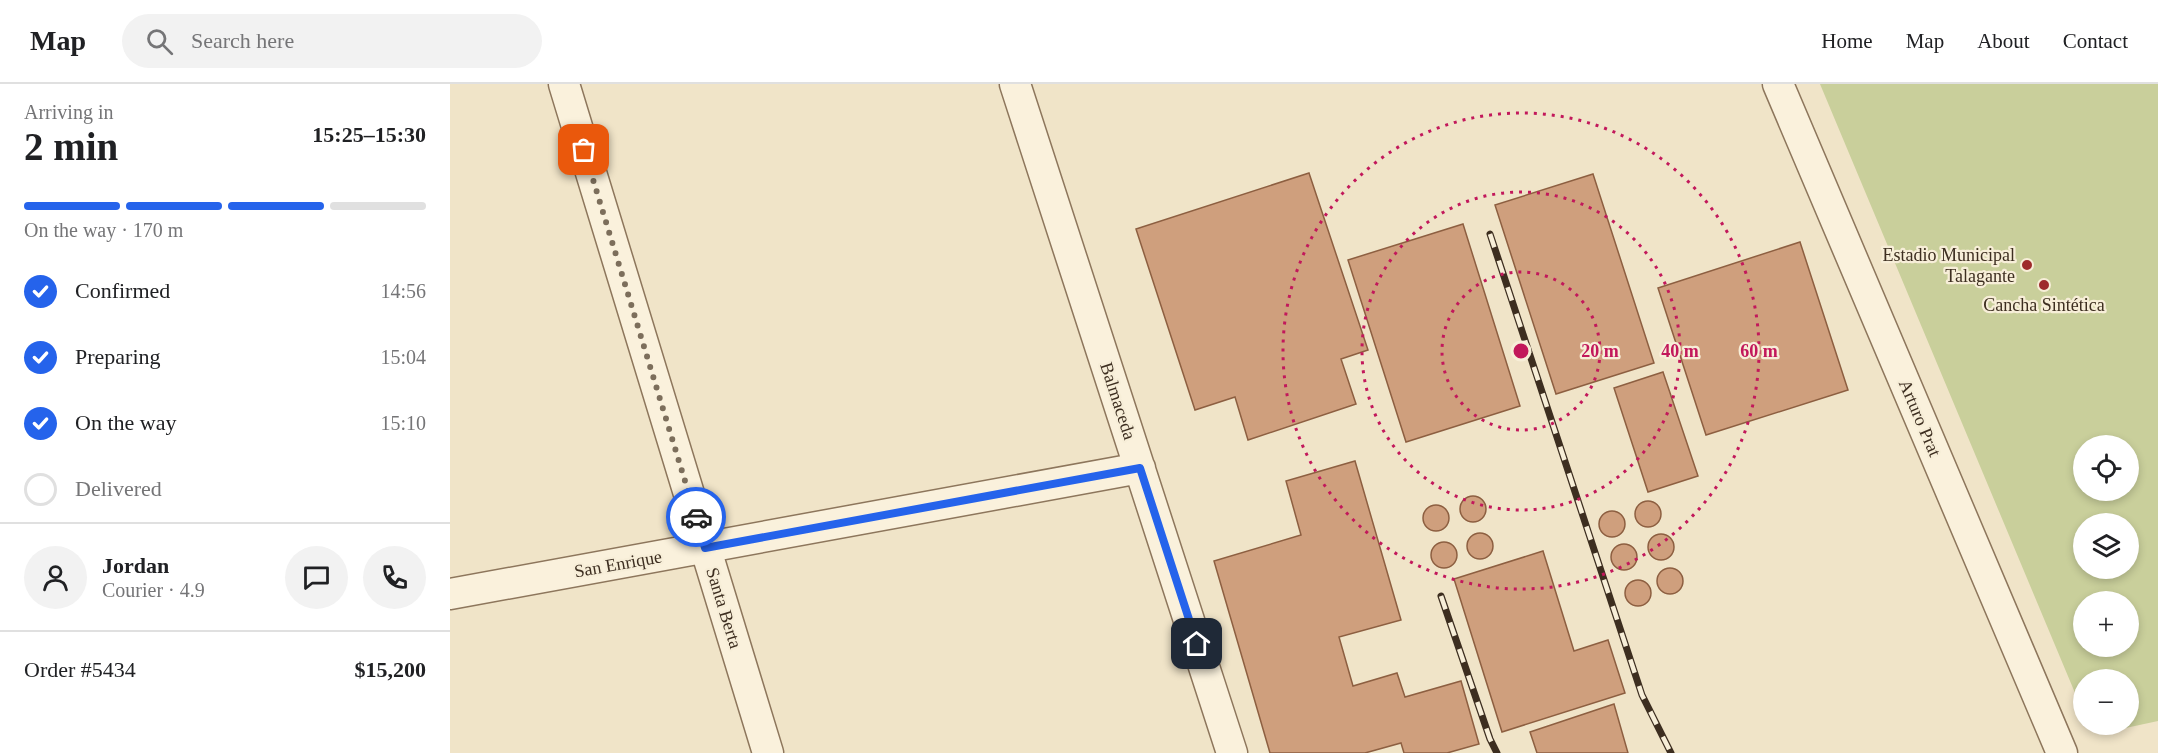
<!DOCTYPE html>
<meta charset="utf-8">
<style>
body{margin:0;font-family:"Times New Roman",serif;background:#f2f2f2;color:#202124;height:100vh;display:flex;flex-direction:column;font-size:22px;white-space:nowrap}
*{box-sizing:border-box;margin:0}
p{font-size:20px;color:#757577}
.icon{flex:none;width:33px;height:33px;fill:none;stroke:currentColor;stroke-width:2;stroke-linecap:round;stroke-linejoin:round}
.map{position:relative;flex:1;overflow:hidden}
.side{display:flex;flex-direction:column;background:#fff;width:450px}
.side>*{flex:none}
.fabs{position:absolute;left:1623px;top:351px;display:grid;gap:12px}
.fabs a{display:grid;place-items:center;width:66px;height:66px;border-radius:50%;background:#fff;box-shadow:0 3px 9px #0003;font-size:30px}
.pin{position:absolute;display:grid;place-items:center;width:51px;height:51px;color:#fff;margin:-26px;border-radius:12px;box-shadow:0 3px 9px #0006}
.courier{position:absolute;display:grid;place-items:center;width:60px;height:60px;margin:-30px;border:4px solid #2563eb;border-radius:50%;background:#fff;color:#222;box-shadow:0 2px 8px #0007}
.headline em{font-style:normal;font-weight:700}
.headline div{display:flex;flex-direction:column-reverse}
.headline{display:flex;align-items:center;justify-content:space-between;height:102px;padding:0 24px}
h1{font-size:39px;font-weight:700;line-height:45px}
.bar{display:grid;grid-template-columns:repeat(4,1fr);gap:9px 6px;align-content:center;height:72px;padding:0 24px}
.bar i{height:8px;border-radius:4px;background:#e0e0e0}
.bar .selected{background:#2563eb}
.bar p{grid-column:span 4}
.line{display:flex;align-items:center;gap:15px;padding:0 24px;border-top:2px solid #e0e0e0}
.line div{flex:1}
.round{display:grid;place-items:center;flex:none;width:63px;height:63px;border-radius:32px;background:#f2f2f2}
ol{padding:0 24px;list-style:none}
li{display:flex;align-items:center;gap:18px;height:66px}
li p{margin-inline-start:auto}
li .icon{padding:6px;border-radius:50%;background:#2563eb;color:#fff;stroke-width:4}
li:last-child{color:#757577}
li i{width:33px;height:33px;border:3px solid #e0e0e0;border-radius:50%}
header{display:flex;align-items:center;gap:36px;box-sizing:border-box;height:84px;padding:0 30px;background:#fff;border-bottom:2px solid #e0e0e0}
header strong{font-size:28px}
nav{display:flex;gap:33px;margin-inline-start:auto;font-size:21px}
.search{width:420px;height:54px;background:#f2f2f2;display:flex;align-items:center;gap:15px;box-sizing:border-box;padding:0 21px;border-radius:33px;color:#757577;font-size:22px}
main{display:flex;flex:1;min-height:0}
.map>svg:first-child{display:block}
</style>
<header>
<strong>Map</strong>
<div class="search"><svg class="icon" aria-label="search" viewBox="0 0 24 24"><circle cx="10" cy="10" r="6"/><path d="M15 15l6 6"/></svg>Search here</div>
<nav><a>Home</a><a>Map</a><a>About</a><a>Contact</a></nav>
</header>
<main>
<section class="side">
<div class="headline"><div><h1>2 min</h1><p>Arriving in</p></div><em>15:25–15:30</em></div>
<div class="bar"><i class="selected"></i><i class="selected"></i><i class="selected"></i><i></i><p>On the way · 170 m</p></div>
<ol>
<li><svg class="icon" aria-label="check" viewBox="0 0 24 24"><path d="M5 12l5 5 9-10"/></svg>Confirmed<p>14:56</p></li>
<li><svg class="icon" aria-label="check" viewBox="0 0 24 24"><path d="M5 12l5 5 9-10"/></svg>Preparing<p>15:04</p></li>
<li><svg class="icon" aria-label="check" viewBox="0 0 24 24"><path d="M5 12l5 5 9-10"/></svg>On the way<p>15:10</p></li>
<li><i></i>Delivered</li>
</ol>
<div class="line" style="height:108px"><a class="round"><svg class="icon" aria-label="person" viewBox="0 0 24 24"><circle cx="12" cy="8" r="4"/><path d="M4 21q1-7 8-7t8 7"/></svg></a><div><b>Jordan</b><p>Courier · 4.9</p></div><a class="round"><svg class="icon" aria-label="chat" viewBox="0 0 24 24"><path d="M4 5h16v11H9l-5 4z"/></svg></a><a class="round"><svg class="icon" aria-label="phone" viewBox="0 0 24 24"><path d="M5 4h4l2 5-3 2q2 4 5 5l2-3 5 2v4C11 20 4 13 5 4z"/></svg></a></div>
<div class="line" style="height:78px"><div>Order #5434</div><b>$15,200</b></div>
</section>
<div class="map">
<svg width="1708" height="669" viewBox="0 0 1708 669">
<rect width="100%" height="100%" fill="#f0e4c8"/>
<path fill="#c9cf9b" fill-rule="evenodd" d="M1370,0H1708V637L1657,648L1640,643L1639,641L1678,640V596H1634L1633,628ZM1634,362H1678V406H1634ZM1634,440H1678V484H1634ZM1634,518H1678V562H1634Z"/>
<path fill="#cf9f7d" stroke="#8d5f41" stroke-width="1.5" d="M859,89L918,266L891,275L906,320L798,356L785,313L745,326L686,145Z
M1143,90L1204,279L1106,310L1045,121Z
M1013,140L1070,322L956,358L898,176Z
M1350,158L1398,306L1256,351L1208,204Z
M1213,288L1248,392L1198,408L1164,304Z
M905,377L951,536L889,553L903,602L947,589L955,613L1011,597L1029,660L997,669H954L951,659L915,669H820L764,477L851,451L836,397Z
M1010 425a13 13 0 1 1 26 0a13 13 0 1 1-26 0Z
M1185 430a13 13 0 1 1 26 0a13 13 0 1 1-26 0Z
M973 434a13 13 0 1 1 26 0a13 13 0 1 1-26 0Z
M1149 440a13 13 0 1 1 26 0a13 13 0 1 1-26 0Z
M1017 462a13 13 0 1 1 26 0a13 13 0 1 1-26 0Z
M1198 463a13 13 0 1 1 26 0a13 13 0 1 1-26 0Z
M981 471a13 13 0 1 1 26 0a13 13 0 1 1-26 0Z
M1161 473a13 13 0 1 1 26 0a13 13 0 1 1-26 0Z
M1093,467L1124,567L1158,556L1175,609L1052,648L1004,495Z
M1207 497a13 13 0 1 1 26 0a13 13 0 1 1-26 0Z
M1175 509a13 13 0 1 1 26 0a13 13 0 1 1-26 0Z
M1164,620L1178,669H1087L1080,648Z"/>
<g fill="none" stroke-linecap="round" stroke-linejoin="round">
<defs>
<path id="minor" d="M114,0L318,669
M565,0L782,669
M1328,0L1612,669
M0,510L690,384"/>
</defs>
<use href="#minor" stroke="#8d765c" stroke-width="33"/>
<use href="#minor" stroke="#faf1dc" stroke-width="30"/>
<defs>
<path id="rail" d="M1040,150L1192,611L1221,669
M991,512L1040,655L1047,669"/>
</defs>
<use href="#rail" stroke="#3d2e20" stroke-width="7"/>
<use href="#rail" stroke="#f7eed8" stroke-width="4.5" stroke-dasharray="14" stroke-linecap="butt"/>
</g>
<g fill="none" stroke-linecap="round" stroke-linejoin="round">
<path stroke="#7c6e5b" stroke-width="6" stroke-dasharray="0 10.8" d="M134,66L246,433"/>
<path stroke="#2563eb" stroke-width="8" d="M246,433L255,464L690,384L747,560"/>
</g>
<g fill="none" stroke="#c2185b" stroke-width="3" stroke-dasharray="3 6">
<circle cx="1071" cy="267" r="79"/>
<circle cx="1071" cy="267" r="159"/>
<circle cx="1071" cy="267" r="238"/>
</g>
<g fill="#9e2a2b" stroke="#f7eed8" stroke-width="2">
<circle cx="1577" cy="181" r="6"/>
<circle cx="1594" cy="201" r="6"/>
</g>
<g text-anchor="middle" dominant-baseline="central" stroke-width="4.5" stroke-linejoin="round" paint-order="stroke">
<g font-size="18" fill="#3d2e20" stroke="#f7eed8" text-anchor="end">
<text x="1565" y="171">Estadio Municipal<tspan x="1565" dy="21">Talagante</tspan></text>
<text x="1594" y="221" text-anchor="middle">Cancha Sintética</text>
</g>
<g font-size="18" fill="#3d2e20" stroke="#f7eed8">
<text transform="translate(668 317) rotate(72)">Balmaceda</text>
<text transform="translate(1470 334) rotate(67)">Arturo Prat</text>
<text transform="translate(168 480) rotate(-10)">San Enrique</text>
<text transform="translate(274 524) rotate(73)">Santa Berta</text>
</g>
</g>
<circle cx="1071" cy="267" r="9" fill="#c2185b" stroke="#f7eed8" stroke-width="3"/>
<g font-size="18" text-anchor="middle" font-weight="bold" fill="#c2185b" stroke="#f7eed8" stroke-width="4.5" stroke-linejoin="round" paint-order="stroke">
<text x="1150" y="273">20 m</text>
<text x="1230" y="273">40 m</text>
<text x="1309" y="273">60 m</text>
</g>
</svg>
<div class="fabs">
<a><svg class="icon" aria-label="locate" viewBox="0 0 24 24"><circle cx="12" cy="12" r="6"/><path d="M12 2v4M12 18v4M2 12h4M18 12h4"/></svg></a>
<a><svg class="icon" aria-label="layers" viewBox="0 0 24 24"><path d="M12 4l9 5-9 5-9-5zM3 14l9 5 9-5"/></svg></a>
<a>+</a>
<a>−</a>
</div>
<div class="pin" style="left:134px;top:66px;background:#ea580c"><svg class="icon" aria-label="bag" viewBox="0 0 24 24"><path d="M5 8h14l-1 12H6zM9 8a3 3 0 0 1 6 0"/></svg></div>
<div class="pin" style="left:747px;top:560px;background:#1f2937"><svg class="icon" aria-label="home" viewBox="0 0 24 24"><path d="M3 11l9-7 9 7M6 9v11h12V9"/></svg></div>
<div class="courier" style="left:246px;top:433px"><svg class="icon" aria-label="car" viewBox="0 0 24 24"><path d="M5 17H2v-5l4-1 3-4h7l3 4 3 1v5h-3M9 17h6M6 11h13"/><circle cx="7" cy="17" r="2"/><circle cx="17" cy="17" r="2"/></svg></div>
</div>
</main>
